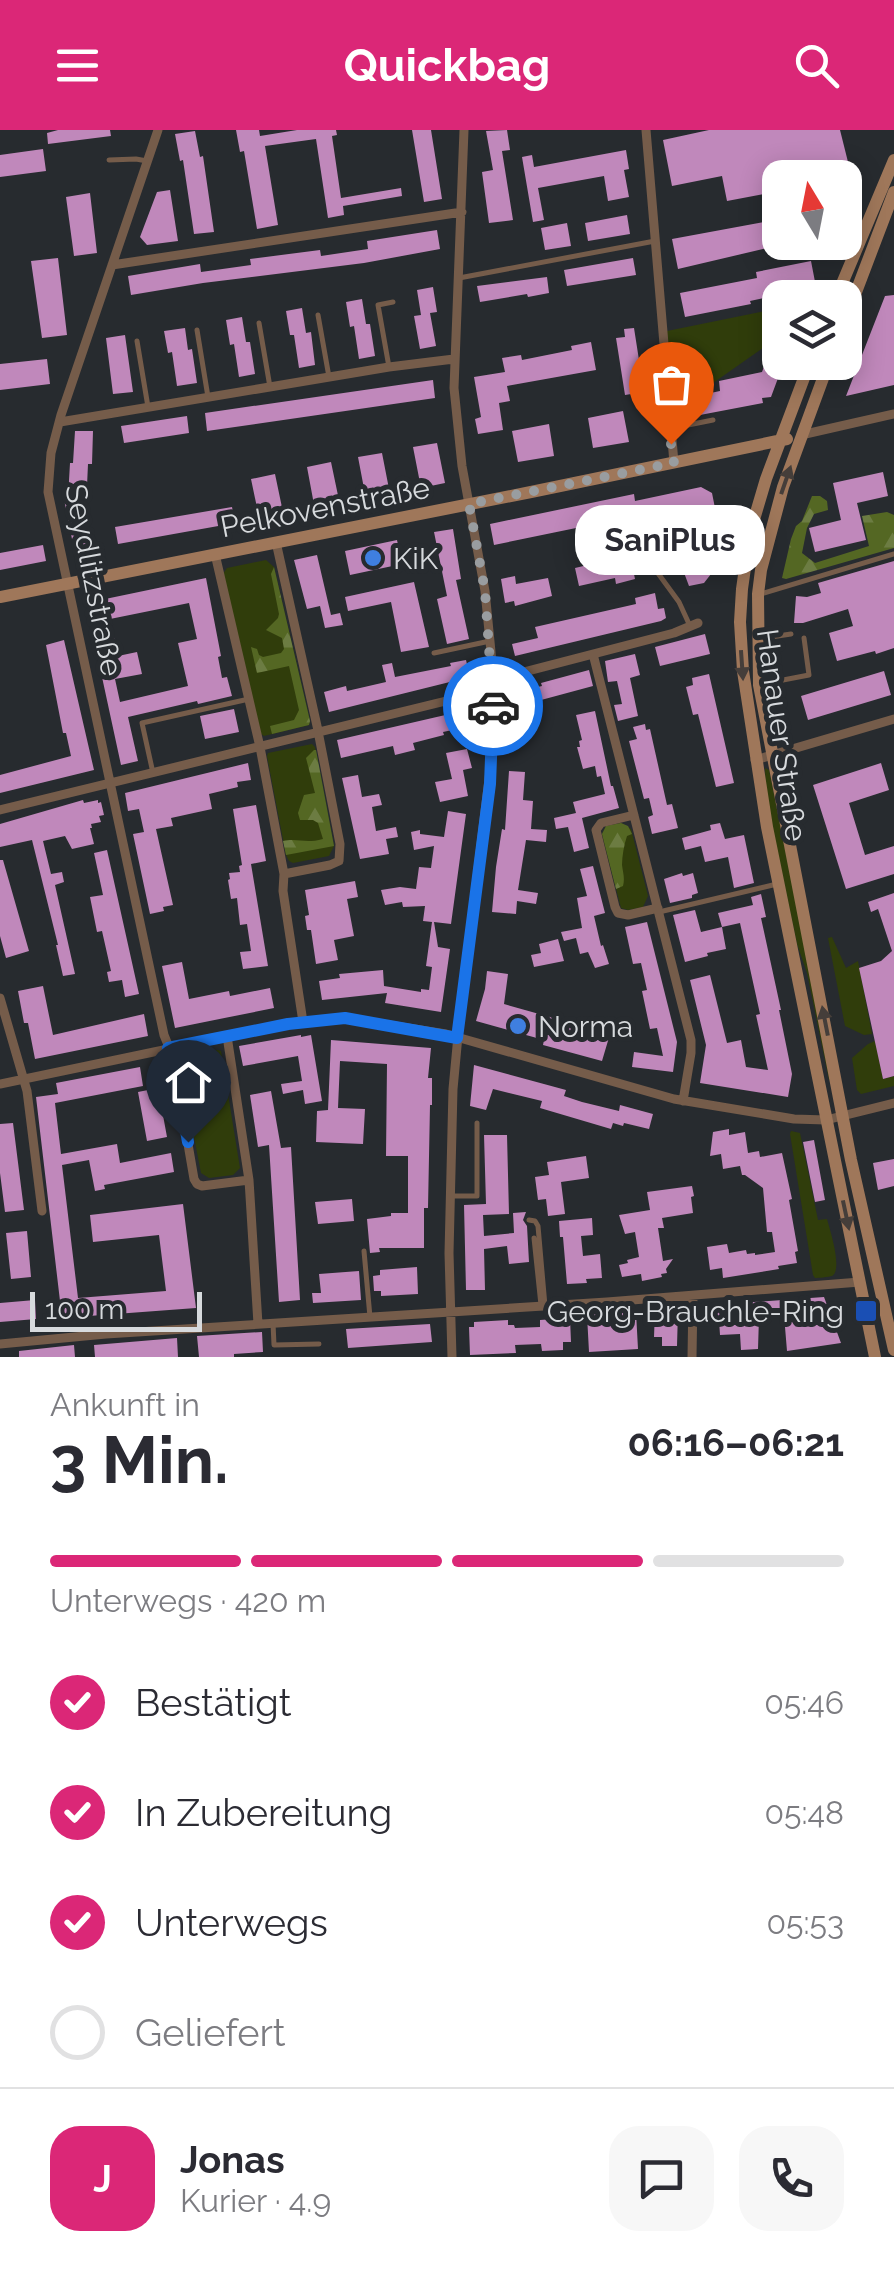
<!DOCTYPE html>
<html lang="de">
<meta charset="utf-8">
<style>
body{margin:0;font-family:Raleway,sans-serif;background:#f7f7f7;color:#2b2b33;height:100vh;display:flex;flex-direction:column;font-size:38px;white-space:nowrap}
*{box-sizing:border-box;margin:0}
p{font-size:32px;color:#7c7c81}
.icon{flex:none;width:55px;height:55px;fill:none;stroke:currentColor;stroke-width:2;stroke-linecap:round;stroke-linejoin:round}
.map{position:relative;height:1227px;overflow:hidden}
.panel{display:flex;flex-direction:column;background:#fff;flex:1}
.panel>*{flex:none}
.needle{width:65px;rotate:350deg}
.fabs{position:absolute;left:762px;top:30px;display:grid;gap:20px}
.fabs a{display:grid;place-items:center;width:100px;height:100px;border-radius:20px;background:#fff;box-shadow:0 5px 25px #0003;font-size:50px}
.scale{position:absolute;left:30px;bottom:25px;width:172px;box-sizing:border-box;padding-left:10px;border:5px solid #d7dadd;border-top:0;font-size:28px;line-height:35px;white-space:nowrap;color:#d7dadd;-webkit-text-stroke:8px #272b2f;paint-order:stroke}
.pin{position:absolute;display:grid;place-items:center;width:85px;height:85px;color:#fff;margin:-102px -42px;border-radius:50% 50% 50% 0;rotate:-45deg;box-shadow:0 0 10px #0007}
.pin .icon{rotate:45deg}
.courier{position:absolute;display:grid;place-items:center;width:100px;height:100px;margin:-50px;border:8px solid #1a73e8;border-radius:50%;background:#fff;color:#222;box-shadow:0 2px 12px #0007}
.bubble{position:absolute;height:70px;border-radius:30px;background:#fff;box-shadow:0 5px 25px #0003;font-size:32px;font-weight:700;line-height:70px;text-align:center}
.overview em{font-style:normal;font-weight:700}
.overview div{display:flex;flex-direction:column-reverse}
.overview{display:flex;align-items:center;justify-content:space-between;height:170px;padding:0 50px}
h1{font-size:65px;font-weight:700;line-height:75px}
.bar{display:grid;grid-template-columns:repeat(4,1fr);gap:15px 10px;align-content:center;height:120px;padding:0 50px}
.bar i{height:12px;border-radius:8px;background:#e1e1e2}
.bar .current{background:#db2777}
.bar p{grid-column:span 4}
.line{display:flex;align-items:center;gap:25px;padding:0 50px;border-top:2px solid #e1e1e2}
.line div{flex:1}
.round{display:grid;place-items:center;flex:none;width:105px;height:105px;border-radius:30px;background:#f7f7f7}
ol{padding:0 50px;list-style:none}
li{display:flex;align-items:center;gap:30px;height:110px}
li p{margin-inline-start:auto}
li .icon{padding:10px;border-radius:50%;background:#db2777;color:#fff;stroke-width:4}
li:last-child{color:#7c7c81}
li i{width:55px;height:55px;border:5px solid #e1e1e2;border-radius:50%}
header{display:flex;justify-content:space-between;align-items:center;height:130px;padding:0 50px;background:#db2777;color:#fff;font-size:45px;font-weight:700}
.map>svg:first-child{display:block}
</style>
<header><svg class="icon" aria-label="menu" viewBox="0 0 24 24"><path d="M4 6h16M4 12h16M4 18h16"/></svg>Quickbag<svg class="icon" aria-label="search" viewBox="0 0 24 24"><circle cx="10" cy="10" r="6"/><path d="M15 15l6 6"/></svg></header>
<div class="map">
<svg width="894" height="1227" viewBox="0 0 894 1227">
<defs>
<pattern id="forest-firs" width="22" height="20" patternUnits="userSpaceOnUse" patternTransform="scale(2.5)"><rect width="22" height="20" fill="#546723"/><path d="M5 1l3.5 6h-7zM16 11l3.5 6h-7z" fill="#6c7c42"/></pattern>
</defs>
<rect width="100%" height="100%" fill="#272b2f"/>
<path fill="#303d0b" d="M780,178V206L696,265L695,273L672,288L667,201Z
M266,430L274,437L310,591L309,595L264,606L261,604L223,444L227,438Z
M312,614L315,617L334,716L329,726L293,733L289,731L286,725L267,626L268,623Z
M765,638L769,640L832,950H829L807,843L797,814L766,666Z
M621,693L631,699L648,766L643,777L628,780L621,778L602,704L606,696Z
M832,807L846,838L858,831L872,904L864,905L845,896L828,808Z
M875,911L883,949L894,946V956L861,964L857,960L852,928L868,914Z
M218,920L221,921L240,1038L233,1045L209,1048L201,1043L181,940L186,927Z
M791,1001L800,1003L818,1090L827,1089C830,1100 843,1140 832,1146C830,1147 816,1148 815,1148L813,1145L790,1004Z"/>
<path fill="url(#forest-firs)" d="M812,366H820L827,371L828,380L814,384L807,398L802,423L815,433L869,416L862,386L887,382L894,385V418L786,449L782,448L791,409L796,396L802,391Z
M274,437L310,591L309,595L272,604L270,596L294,590L299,580L289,536L257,543L251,517L257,519L259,525L263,527L281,523L284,519L282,508L266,500L278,488L279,484L271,444Z
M314,620H316L334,716L286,725L283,711C298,708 305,714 323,709L318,693L313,690H300L298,683L304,665L315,663L306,628Z
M621,693L628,696L632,704L627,706C624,715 622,726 622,735C623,743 625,748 623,756L616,759L602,704L606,696Z"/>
<path fill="#c088bb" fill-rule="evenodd" d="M58,0H110L111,6L48,14L47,3Z
M236,0H259L260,6L297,0H336L337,5L332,6L341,68L401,58L402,66L343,76L344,85L328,88L316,9L265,16L278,95L257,99L244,21L240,22Z
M412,0H431L442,69L424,72Z
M507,0L510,20L502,21L513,90L489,93L482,42L493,40L486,1Z
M709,0H840L852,48H780V61L727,71L722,46L672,56L663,10Z
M195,1L200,27L203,26L214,102L194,104L183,30L180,31L175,4Z
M43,19L46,41L0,47V25Z
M626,20L629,39L624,40L629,67L608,71L604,46L538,58L544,90L533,92L522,27L532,25L534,37Z
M170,60L178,111L147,115L140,107L157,62Z
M90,63L97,123L74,126L66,67Z
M627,85L630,104L588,111L585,93Z
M780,89V115L678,139L672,109Z
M567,93L571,116L545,120L541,98Z
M437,100L440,119L364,133L203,153L131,165L128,146L200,134L201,142L251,135L250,129L320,120L321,126L368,119L367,111Z
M58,128L67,205L42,208L31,131Z
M633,128L636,145L567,156L564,140Z
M811,131L816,157L750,171L751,174L685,187L680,163L757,148L756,142Z
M547,147L549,163L528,167L527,164L480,172L477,156Z
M433,157L437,182L430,183L436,216L420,219L414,186L421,185L417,160Z
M894,165V255L846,266L885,166Z
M362,169L366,194H370L375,226L359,229L354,196L350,197L346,172Z
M302,178L306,203L311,202L315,235L299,238L294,205H290L286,181Z
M242,187L246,212H250L255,244L239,247L234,214L230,215L226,190Z
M185,198L188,220L192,219L197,253L177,256L172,222L168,223L164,201Z
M634,198L644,262L625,265L616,208L625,207L624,199Z
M125,205L133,262L113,264L106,208Z
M780,209V232H784L771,267L762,268L763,273L700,285L696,266L720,261L719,251L762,242L772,214Z
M591,212L596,240L507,256L510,271L499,273L503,300L478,304L475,289L481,287L474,247L505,242L502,228L521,225L522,230L572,220L571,216Z
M47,229L50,254L0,260V234Z
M433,250L435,268L207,301L205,283Z
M623,281L629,312L593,318L588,288Z
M187,286L189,303L124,313L121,296Z
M549,294L554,326L518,332L512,301Z
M75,301H93L92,334H88L87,356H78L91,421L75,424L64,369L68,368L70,333H73Z
M437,313L445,353L421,358L413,317Z
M382,323L390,364L366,369L358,327Z
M331,332L340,375L315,380L307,337Z
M883,342L888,366L857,373L866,410L815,422L809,398L841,390L833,353Z
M275,344L284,387L260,392L251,349Z
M701,357L712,363L716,383L710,384L702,399L711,444L704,453L689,456L683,440L690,439L684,411L663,416L657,386L650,388L649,383L494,415L490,394L634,364L635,371Z
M232,377L235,393L118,414L115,397Z
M453,399L461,449L456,450L469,509L447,514L437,469L447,466L434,402Z
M397,410L402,434L350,445L345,421Z
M43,415L46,431L0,440V423Z
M317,425L331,485L340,483L343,495L325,498L320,476L307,479L294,430Z
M630,425L635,449L616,454L615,448L579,456L575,438Z
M894,431V518L876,524L875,521L837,531L829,503L853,496L848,479L803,493H794L796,466L807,467L821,463L818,453Z
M515,446L516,454L548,448L552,466L515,476L514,471L505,473L501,449Z
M206,448L221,526L218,527L222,548L227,547L232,566L198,574L197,571L128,587L138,631L121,635L86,473ZM189,473L197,509L178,513L188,556L120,572L115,549L142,544L137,522L118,526L110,489Z
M414,452L429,517L401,522L391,472L348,481L345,467Z
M655,463L658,479L664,478L666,488L661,491L515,526L512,514L538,508L535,497L636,474L635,468Z
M705,504L710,524L660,536L655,517Z
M64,510L94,640L0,663V645L71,626L66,603H63L46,515Z
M635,524L640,545L630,548L638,586L618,591L614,575L622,574L617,551L608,552L605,531Z
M466,530L470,547L329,582L324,562L346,556L347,561L386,552L382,535L392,533L395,547L451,536L450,533Z
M589,540L593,556L530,573L532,586L521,588L511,587L510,560L520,557L521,561L542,556L541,553Z
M884,541L891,565L808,590L801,566Z
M709,544L734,653L716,657L698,584L693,585L686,557L693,555L692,548Z
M234,579L239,602L205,609L200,586Z
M467,580L471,596L443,602L444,605L413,613L415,620L395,625L393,616L341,628L337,610Z
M595,581L611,656H613L619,678L582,688L589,718L574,722L568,697L556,699L554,688L576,683L573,672L605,664L601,646L597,647L595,636L583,639L577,617H580L579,611L582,610L576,585Z
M645,594L646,600L650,599L667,675L672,674L678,698L652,704L648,687L653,685L649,668L644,669L629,611L637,609L633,597Z
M467,619L472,638L463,640L468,666L440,672L435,652L452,649L446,623Z
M248,633L251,650L237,652L238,657L209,664L212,679L171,688L173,696L156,699L173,775L163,777L164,781L150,784L133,704L144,702L139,679L128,681L125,663Z
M881,633L889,660L849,673L865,725L894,716V744L846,759L813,655Z
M509,641L525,642L523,670L533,671L531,699L547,700L546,712L526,710L518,760L538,763L536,774L517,771L516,784L492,782L496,737L502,699L505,700Z
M358,645L362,667L379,664L382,675L372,677L376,701L396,697L398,707L386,709L389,724L360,729L342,648Z
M83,670L84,673L98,670V673L101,672L104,685L99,686L101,692L91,694L92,698H90L94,714L72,719L65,706L43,711L51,744L62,742L64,752L55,755L75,844L63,846L56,815H58L32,710L0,717V694Z
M256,675L266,731L251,734L268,836L243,839L240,822L251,821L247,794L240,795L237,768L231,769L228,750L230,749L229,743L240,742L239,736L242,735L233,679Z
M448,681L466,684L451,794L434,792L438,817L450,819L441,882L385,873L387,863L322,870L319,851L340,848L339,844L383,840L384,856L421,862V859L429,860L432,837L426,836L432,792L423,791L425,776L403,777L402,772L385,775L381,760L400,757L416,759L419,737L431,738L434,716L414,720L411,702L420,700V704L444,707Z
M720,693L725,709L744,705L754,753L734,758L728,727L705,732L701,716L685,720L682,708L711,700L710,695Z
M107,720L139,864L125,867L122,850L109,852L107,842L111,841L102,801L97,802L90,767L103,765L94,723Z
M0,730H3L29,821L6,828L0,806Z
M593,736L605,783L594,786L601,816L603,815L609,834L595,838L588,822L580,824L576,808L564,811L561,802L582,798L577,768L587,766L580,739Z
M682,743L683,746L693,743L698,763L692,765V768L670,773L664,749Z
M355,751L358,767L347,769L354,806L334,810L338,830L316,834L311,800H307L305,786L309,785L305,760Z
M894,763V946L883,949L859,838L881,831L892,821L878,779L871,782L868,772Z
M761,764L766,787L761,788L781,880H779L792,944L788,967L700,953L706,915L690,850L710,845L727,913L741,910L746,937L768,940L756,885L760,884L740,793L722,797L718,783L753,775L751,767Z
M695,780L701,802L722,797L726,819L707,823L708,826L685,832L673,785Z
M647,792L677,912L673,942L632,937L634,922L663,926L657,898L650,899L642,861L647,860L641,833L633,834L625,797Z
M558,809L564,831L534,837L531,825L541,823L539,814Z
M182,832L189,869L229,861L230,866L270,858L274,878L175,898L162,836Z
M487,841L508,844L504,874L610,904L602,931L543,915L544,910L476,891L485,859Z
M43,856L53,905L144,884L148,906L35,929L28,893H24L18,861Z
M301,905V907L311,905L322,971L305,974L303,960L283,964L281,954L302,951L298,926L243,936L239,916Z
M331,910L431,918L428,948H432V975H430L428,1078H424V1118H379L380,1122L370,1123L367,1089L391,1086V1083H408V1026H386L387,934L340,931L338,978L365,979L363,1014L316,1012L317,981L328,980Z
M474,935L566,960L564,966L582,972L619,981L620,975L653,984L649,999L624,993L623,996L613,993L611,999L540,978L542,971L493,959L486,980L470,976Z
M140,937L143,956L55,973L61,1024L117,1014L120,1033L171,1023L174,1042L104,1055L105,1059L95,1061L89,1030L62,1035L78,1168L166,1161L159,1105L93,1112L90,1085L183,1074L196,1178L62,1188L36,967L58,964L56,953Z
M158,958L167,1007L147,1011L138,962Z
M271,961L281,1018L291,1017L300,1170L279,1172L269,1015L258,1017L250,965Z
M13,993L24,1080L5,1082L0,1043V994Z
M729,999V1005L745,1002L748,1023L759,1021L760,1027L782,1023L792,1069L789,1070L798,1121L795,1122L797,1133L778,1136L779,1139L723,1148L722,1138L710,1140L707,1117L727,1114L729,1123L746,1120L747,1124L755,1123V1125L775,1122L772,1102H767L763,1058L745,1045H742L740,1036L723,1039L721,1024L710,1026L713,1002Z
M484,1005H507L509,1084L483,1085L484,1106L514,1103L513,1083L526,1082L523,1090L527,1096L529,1132L509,1134L507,1116L484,1119L485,1160H466L464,1075L486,1074Z
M814,1010L825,1070L815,1072L803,1012Z
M586,1026L589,1048L561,1052L565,1084L548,1086L546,1069L538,1070L535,1047L549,1045L547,1032Z
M894,1029V1056L878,1060L873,1033Z
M692,1056L694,1066L691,1067L693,1083L662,1088L664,1098H658L663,1131L673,1129L666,1139L667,1143L661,1144L662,1147L642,1151L641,1144L622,1147L619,1135L628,1133L627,1130L639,1127L635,1102L625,1104L619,1085L650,1080L647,1062Z
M352,1069L354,1091L318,1094L315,1072Z
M592,1088L593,1105L581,1106L583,1126L600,1124L602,1148L586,1149L587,1153L567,1154L563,1107H560L559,1091Z
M27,1101L31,1147L11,1149L6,1103Z
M417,1137L418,1164L381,1166V1161H374L373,1146L380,1145V1140Z
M359,1141L361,1170L313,1173L312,1163H321L319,1144Z
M824,1167L841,1213L787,1221L784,1185L759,1187L758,1219L741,1220L740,1204L720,1205L719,1190L715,1191L714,1175Z
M35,1170L36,1189L0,1192V1173Z
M655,1180L678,1181L677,1216H662V1207H654Z
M636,1182L638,1219L589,1222L587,1185Z
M570,1188L571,1212H563V1220L542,1221L541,1214L515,1215L516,1223L470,1225L469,1197H474V1192L508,1190V1195H514L515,1198L540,1197V1190Z
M430,1194L432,1212L348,1218L346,1199Z
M262,1202L263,1222L234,1224V1227H199L197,1206Z
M177,1208L178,1227H95L94,1215Z
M74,1215L75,1227H19V1221Z"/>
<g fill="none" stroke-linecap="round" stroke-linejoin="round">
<path stroke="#755c4a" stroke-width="5" d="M109,30L136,29L147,31
M459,148L655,111
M318,185L329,247
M259,193L270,257
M197,200L208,267
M137,211L148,277
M389,237L378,175L393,172
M673,298L713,290
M641,420L679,472L690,496
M761,464L894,424
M761,506L771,507L791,504
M434,523L490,511
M762,554L809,545L804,508
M153,643L142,593L249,569
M659,782L777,754
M452,1066H477V993
M529,1090L535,1091L538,1096L545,1176
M534,1108L541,1175
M364,1121L370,1187
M273,1193L274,1215L319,1214"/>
<path stroke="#755c4a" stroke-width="9" d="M158,0L61,285L51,323L48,362L164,905L173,927L194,1049L197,1054L202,1056L249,1050
M646,0L674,333
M112,135L462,82
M60,292L389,237L454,229
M801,305L894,284
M215,424L260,617L284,744L330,735L339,731L340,714L317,596L276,412
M593,524L691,910V923L683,971
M755,630L894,589
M0,680L446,571L470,564L509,546L674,503L698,493
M634,685L601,693L596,700L615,777L618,783L628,785L658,778
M284,744L283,761L303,892
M0,868L27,961L42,1081
M227,906L249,1050L258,1194
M0,954L288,894L345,888L446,904L674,969L794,989L826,990L894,973
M0,1214L106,1204L607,1172L860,1152
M452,1227L449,1123L453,959L459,895L493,616L492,532L485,461L462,336L454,258L464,0
M692,1227L693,1166"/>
<path stroke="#9f775a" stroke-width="12" d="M836,168L894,30
M845,191L894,62
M810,232L766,349L750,403L742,459L740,492L743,541L767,697L875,1227
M829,232L783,357L761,440L758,464L759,555L851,1030L894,1220
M0,467L531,362L787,309"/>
</g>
<defs><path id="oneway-solid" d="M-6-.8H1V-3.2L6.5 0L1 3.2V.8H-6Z" transform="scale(2.5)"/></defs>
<g fill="#453e3a">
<use href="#oneway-solid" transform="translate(786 350) rotate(-71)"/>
<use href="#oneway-solid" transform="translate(742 535) rotate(86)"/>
<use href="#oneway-solid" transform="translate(825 891) rotate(-101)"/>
<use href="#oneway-solid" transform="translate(846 1085) rotate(78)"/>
</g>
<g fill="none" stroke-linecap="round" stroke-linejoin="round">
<path stroke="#999da0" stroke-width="10" stroke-dasharray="0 18" d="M493,576L485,461L469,374L674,333L671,314"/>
<path stroke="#1a73e8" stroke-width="12" d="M188,1012L173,928L168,918L288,894L345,888L457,908L490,654L493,576"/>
</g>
<g fill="#3f7fe0" stroke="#272b2f" stroke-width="4">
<circle cx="373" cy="428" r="10"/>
<circle cx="518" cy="896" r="10"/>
</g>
<rect fill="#1a4fb4" stroke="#272b2f" stroke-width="4" x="854" y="1169" width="24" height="24" rx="5"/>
<g text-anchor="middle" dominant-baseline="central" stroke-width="10" stroke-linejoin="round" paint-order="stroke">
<g font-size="30" fill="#d7dadd" stroke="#272b2f">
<text transform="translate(325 377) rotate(-11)">Pelkovenstraße</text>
<text transform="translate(94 450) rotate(79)">Seydlitzstraße</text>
<text transform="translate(782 605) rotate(82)">Hanauer Straße</text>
</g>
<g font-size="30" fill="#d7dadd" stroke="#272b2f" text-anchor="start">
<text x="393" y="428">KiK</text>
<text x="538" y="896">Norma</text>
<text x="844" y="1181" text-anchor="end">Georg-Brauchle-Ring</text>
</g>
</g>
</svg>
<div class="fabs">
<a><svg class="needle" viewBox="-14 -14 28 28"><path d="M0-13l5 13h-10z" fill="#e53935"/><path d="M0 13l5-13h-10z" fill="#7c7c81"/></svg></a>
<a><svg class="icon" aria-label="layers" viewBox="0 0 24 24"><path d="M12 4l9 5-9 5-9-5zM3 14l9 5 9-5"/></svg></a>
</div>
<div class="scale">100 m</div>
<div class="pin" style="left:671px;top:314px;background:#ea580c"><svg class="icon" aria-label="bag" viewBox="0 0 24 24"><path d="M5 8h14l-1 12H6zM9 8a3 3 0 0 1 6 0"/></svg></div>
<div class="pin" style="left:188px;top:1012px;background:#1f2937"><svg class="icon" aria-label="home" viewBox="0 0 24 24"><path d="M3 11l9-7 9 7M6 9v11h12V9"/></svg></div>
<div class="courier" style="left:493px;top:576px"><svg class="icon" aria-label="car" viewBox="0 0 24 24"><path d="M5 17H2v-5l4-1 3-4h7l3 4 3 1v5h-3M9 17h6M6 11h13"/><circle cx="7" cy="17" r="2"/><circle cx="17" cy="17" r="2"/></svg></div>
<div class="bubble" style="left:575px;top:375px;width:190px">SaniPlus</div>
</div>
<section class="panel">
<div class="overview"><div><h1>3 Min.</h1><p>Ankunft in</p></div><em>06:16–06:21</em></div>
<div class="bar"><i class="current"></i><i class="current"></i><i class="current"></i><i></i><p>Unterwegs · 420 m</p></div>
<ol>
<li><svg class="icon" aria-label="check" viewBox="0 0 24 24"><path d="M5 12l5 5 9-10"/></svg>Bestätigt<p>05:46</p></li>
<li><svg class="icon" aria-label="check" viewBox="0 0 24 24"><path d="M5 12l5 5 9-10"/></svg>In Zubereitung<p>05:48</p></li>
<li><svg class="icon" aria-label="check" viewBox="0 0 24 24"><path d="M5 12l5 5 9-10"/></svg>Unterwegs<p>05:53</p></li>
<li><i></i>Geliefert</li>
</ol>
<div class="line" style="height:180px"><b class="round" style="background:#db2777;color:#fff">J</b><div><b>Jonas</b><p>Kurier · 4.9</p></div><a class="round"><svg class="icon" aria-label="chat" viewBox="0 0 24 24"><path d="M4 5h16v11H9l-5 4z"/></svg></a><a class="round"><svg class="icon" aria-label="phone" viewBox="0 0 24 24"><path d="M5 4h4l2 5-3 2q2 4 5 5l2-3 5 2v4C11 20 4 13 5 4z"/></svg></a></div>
</section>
